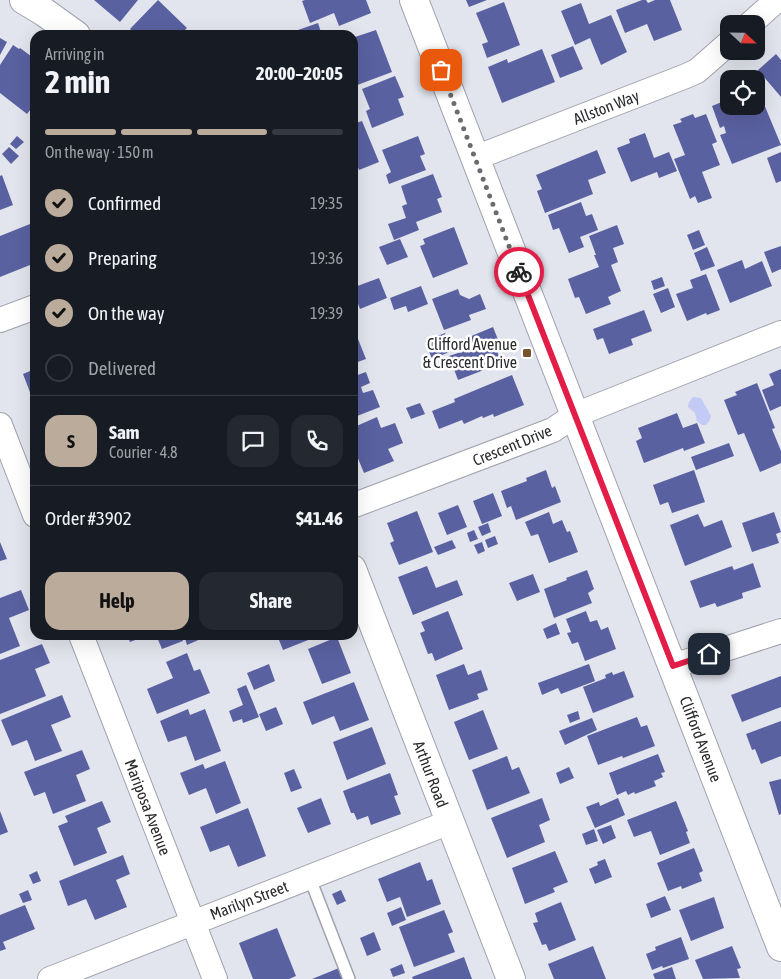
<!DOCTYPE html>
<meta charset="utf-8">
<style>
body{margin:0;font-family:"Asap Condensed",sans-serif;background:#242831;color:#f1f3f6;height:100vh;display:flex;flex-direction:column;font-size:19px;white-space:nowrap}
*{box-sizing:border-box;margin:0}
p{font-size:16px;color:#9ea1a6}
.icon{flex:none;width:28px;height:28px;fill:none;stroke:currentColor;stroke-width:2;stroke-linecap:round;stroke-linejoin:round}
.map{position:relative;flex:1;overflow:hidden}
.panel{position:absolute;left:30px;top:30px;width:328px;height:610px;display:flex;flex-direction:column;background:#171b24;border-radius:15px;box-shadow:0 5px 20px #0002}
.panel>*{flex:none}
.needle{width:32px;rotate:112deg}
.fabs{position:absolute;left:720px;top:15px;display:grid;gap:10px}
.fabs a{display:grid;place-items:center;width:45px;height:45px;border-radius:10px;background:#171b24;box-shadow:0 5px 20px #0002;font-size:25px}
.pin{position:absolute;display:grid;place-items:center;width:42px;height:42px;color:#fff;margin:-21px;border-radius:10px;box-shadow:0 2px 8px #0006}
.courier{position:absolute;display:grid;place-items:center;width:50px;height:50px;margin:-25px;border:4px solid #e11d48;border-radius:50%;background:#fff;color:#222;box-shadow:0 1px 6px #0007}
.summary em{font-style:normal;font-weight:700}
.summary div{display:flex;flex-direction:column-reverse}
.summary{display:flex;align-items:center;justify-content:space-between;height:85px;padding:0 15px}
h1{font-size:32px;font-weight:700;line-height:38px}
.bar{display:grid;grid-template-columns:repeat(4,1fr);gap:8px 5px;align-content:center;height:60px;padding:0 15px}
.bar i{height:6px;border-radius:4px;background:#363941}
.bar .selected{background:#baab9b}
.bar p{grid-column:span 4}
.line{display:flex;align-items:center;gap:12px;padding:0 15px;border-top:1px solid #363941}
.line div{flex:1}
.round{display:grid;place-items:center;flex:none;width:52px;height:52px;border-radius:15px;background:#242831}
ol{padding:0 15px;list-style:none}
li{display:flex;align-items:center;gap:15px;height:55px}
li p{margin-inline-start:auto}
li .icon{padding:5px;border-radius:50%;background:#baab9b;color:#111;stroke-width:4}
li:last-child{color:#9ea1a6}
li i{width:28px;height:28px;border:2px solid #363941;border-radius:50%}
.primary-button{display:flex;gap:10px;margin-top:auto;padding:10px 15px}
.primary-button a{flex:1;height:58px;border-radius:15px;background:#baab9b;color:#111;font-size:20px;font-weight:700;line-height:58px;text-align:center}
.primary-button a+a{background:#242831;color:#f1f3f6}
.map>svg:first-child{display:block}
</style>
<div class="map">
<svg width="781" height="979" viewBox="0 0 781 979">
<rect width="100%" height="100%" fill="#e3e5ee"/>
<path fill="#c2caf5" d="M693,397L701,398L711,416L710,420L706,425H702L697,421L695,413L688,407L689,402Z"/>
<path fill="#5a61a1" d="M94,0H138L120,22Z
M158,0L187,28L180,35H136L130,29Z
M305,0H366L371,13L339,26L334,13L310,23L302,1Z
M466,0H487L469,7Z
M642,0H646L648,3L655,0H670L682,30L654,41L647,24L625,33L616,10Z
M504,2L520,45L487,58L482,44L488,42L476,13Z
M581,3L589,24L611,15L627,52L601,65L590,38L575,45L561,11Z
M318,23L322,35H299L298,30Z
M376,30L392,72L352,87V69L357,68L352,57V38Z
M0,38L7,42L0,55Z
M13,45L19,49L20,48L35,59V104L27,114L0,93V65Z
M573,46L583,69L560,78L551,55Z
M542,49L555,82L502,103L488,67L507,59L508,63Z
M776,54L781,60V97L758,70Z
M395,76L404,97L398,99L404,115L372,128L366,111L370,109L362,89Z
M759,92L781,145L732,164L720,135L726,133L724,126L720,128L712,106L729,99V106H756V93Z
M693,114L695,118L706,114L717,142L712,144L720,165L702,172L712,198L698,203L695,196L690,199L674,159L685,155L673,125L682,122L680,119Z
M362,121L379,162L359,170L352,153V124Z
M645,133L654,158L669,152L677,171L659,178L657,172L631,182L617,148L630,143L629,139Z
M17,136L24,142L16,149L10,144Z
M418,136L425,154L420,156L426,170L389,184L386,175L391,172L382,150Z
M9,147L19,156L11,164L2,154Z
M597,150L606,173L588,180L593,194L545,213L537,191L542,189L536,175Z
M781,152V181L776,183L767,158Z
M433,174L442,197L437,199L442,212L416,222L419,230L394,240L388,224L406,218L402,206L407,204L401,186Z
M2,175L13,205L0,210V176Z
M581,202L586,216L592,214L598,230L580,237L584,247L569,253L559,228L553,230L548,215Z
M35,222V263L0,277V236Z
M617,225L624,244L613,248L618,262L611,265L621,291L608,297L611,304L586,314L579,297L575,298L568,279L599,267L594,255H596L589,236Z
M454,227L468,264L433,278L420,246L425,244L423,239Z
M699,230L705,245L693,250L687,235Z
M400,239L408,257L387,265L379,247Z
M781,246V269L772,273L764,252Z
M707,247L715,266L701,271L694,253Z
M742,260L745,269L762,261L772,286L730,303L717,270Z
M706,274L720,310L707,315L706,313L687,321L676,294L693,288L690,280Z
M662,277L665,286L654,290L651,281Z
M379,278L387,298L360,309L352,288Z
M421,286L428,304L408,312L406,306L394,310L390,298Z
M668,288L675,307L661,313L653,294Z
M458,289L460,295L469,299L480,294L486,309L469,315L471,320L444,330L432,299Z
M644,310L652,331L631,339L633,345L609,354L603,338L597,340L593,329Z
M352,324L366,359L352,364Z
M493,327L501,347L496,349L502,363L458,380L449,356L461,352L457,342Z
M445,333L452,351L432,359L425,341Z
M35,369V399L33,400L23,374Z
M781,369V406L770,411L762,390L774,385L769,374Z
M366,372L370,383L361,387L363,393L373,390L380,407L352,418V377Z
M512,375L524,405L494,417L493,414L483,418L482,416L464,424L462,420L439,429L432,411L455,402L454,399Z
M757,383L775,428L772,429L781,451V463L760,472L744,433L738,435L724,400L737,395L735,392Z
M420,403L425,414L411,419L406,408Z
M677,413L683,428L697,423L705,443L684,451L683,448L644,463L636,441L642,438L638,428Z
M377,417L381,428L395,423L403,443L388,449L394,461L364,473L357,456L352,457V428Z
M729,443L734,456L696,470L691,457Z
M546,470L552,488L555,486L561,502L516,520L511,506L507,508L501,491L527,481L526,478Z
M694,470L705,502L672,513L668,502L660,505L653,485Z
M493,493L502,516L482,524L473,501Z
M458,505L467,527L447,535L438,513Z
M417,511L433,552L399,565L390,543L394,541L387,523Z
M549,512L553,524L562,520L567,532L570,531L578,552L549,563L538,534L531,536L525,522Z
M774,512L781,532L776,534L779,543L752,552L742,523Z
M698,514L704,527L722,520L732,547L685,566L670,525Z
M488,523L491,532L482,536L478,527Z
M474,530L478,539L470,542L467,533Z
M495,536L498,544L488,548L485,540Z
M452,540L456,548L438,555L434,547Z
M0,542L7,559L0,561Z
M482,542L485,551L478,554L474,545Z
M753,563L761,587L742,593L743,598L717,607L715,603L700,608L690,581L732,566L734,570Z
M427,566L436,588L457,580L463,595L413,615L398,577Z
M587,570L594,589L588,593L592,603L554,618L544,589L567,580L566,578Z
M533,574L540,592L517,601L509,583Z
M21,590L29,610L9,618L20,646L0,654V598Z
M448,611L463,649L435,661L432,653L428,654L420,633L425,631L421,622Z
M586,611L590,622L597,620L601,630L608,627L616,649L585,661L578,642L572,644L567,633L571,632L566,619Z
M556,623L560,634L547,639L543,629Z
M127,635H148L130,642Z
M156,635H181L183,641L162,649Z
M184,635H202L203,638L187,645Z
M277,635H321L283,650Z
M337,637L351,673L322,684L308,649Z
M42,644L50,663L35,669L46,696L0,714V660Z
M187,653L194,671L200,669L210,693L157,714L147,689L173,678L166,662Z
M269,664L275,681L254,690L247,673Z
M464,664L468,675L481,670L488,690L477,694L479,699L449,710L436,675Z
M589,664L595,681L561,694L558,688L542,695L538,683Z
M624,671L634,697L593,713L583,687L606,678L605,675L612,672L613,675Z
M781,676V707L742,722L731,695Z
M354,682L369,720L340,731L334,716L312,725L303,702Z
M246,685L259,717L243,723L242,719L233,722L229,711L243,705L237,689Z
M62,695L71,717L51,725L62,751L35,761L27,740L12,746L1,720Z
M276,707L283,724L266,731L259,714Z
M188,709L190,715L205,709L221,751L195,761L186,736L168,742L160,721Z
M483,710L498,749L469,760L454,722Z
M578,711L580,719L570,723L567,715Z
M637,717L641,727L647,725L655,746L623,758L622,756L598,765L587,736Z
M592,718L597,730L565,745L559,731Z
M781,721V756L761,764L755,749L752,750L746,734Z
M372,727L386,764L347,780L333,742Z
M82,750L90,769L76,775L86,801L53,814L45,792L34,796L24,772Z
M658,754L665,772L661,773L663,777L654,781L656,786L635,794L634,792L628,795L626,791L617,795L609,773Z
M507,756L512,770L519,767L530,793L487,810L472,770Z
M225,761L241,803L216,814L206,788L189,795L180,773L203,764L205,769Z
M569,767L574,778L560,784L556,773Z
M294,769L302,788L291,792L284,773Z
M390,773L398,795L394,796L401,814L371,825L368,816L357,820L354,813H351L343,791Z
M781,779V814L779,815L769,782Z
M321,798L331,824L308,833L297,808Z
M542,798L550,820L539,825L545,842L507,858L491,818Z
M618,798L625,815L595,828L586,807L599,802L600,806Z
M102,801L111,822L97,828L107,853L74,866L58,826L68,822L65,816Z
M676,801L688,831L686,832L690,843L660,855L651,831L634,837L627,820Z
M248,808L266,856L238,867L229,845L210,852L200,827Z
M0,811L8,832L0,835Z
M611,825L616,838L603,844L597,830Z
M594,829L598,841L586,845L582,834Z
M694,848L703,871L699,873L702,881L682,889L681,886L668,891L657,863Z
M555,851L568,882L553,888L555,892L525,904L512,868Z
M123,855L130,874L116,880L127,907L95,920L86,899L68,906L59,881Z
M605,859L612,877L595,884L589,869L598,865L597,862Z
M420,862L427,881L432,879L441,904L407,917L400,897L387,902L378,879Z
M37,871L41,881L33,884L29,875Z
M28,890L32,900L23,903L19,894Z
M341,890L346,901L337,905L332,894Z
M665,896L671,910L651,918L646,904Z
M714,897L724,928L691,941L679,910Z
M561,902L576,940L549,951L546,944L542,945L533,923L538,922L535,913Z
M25,905L35,929L3,942L6,949L0,951V915Z
M401,907L406,920L392,926L387,913Z
M444,910L453,932L448,934L455,952L414,967L399,927Z
M277,928L296,976L289,979H253L239,943Z
M374,932L381,950L367,956L360,938Z
M681,937L689,959L663,968L662,966L652,970L646,954L656,950L655,947Z
M593,946L606,979H554L548,964Z
M732,946L741,968L737,969L740,978L703,979L695,960Z
M464,957L472,979H413L412,977Z
M402,964L405,973L393,977L390,969Z
M672,967L676,979H655L653,974Z
M339,968L344,979H312Z"/>
<g fill="none" stroke-linecap="round" stroke-linejoin="round">
<defs>
<path id="lane" d="M309,876L349,979"/>
<path id="street" d="M750,24L777,0
M475,158L686,76L697,71L729,43
M0,320L35,307
M0,425L35,515
M352,506L553,430L575,415L781,333
M81,635L215,979
M673,666L781,631
M50,979L450,822"/>
<path id="secondary" d="M24,0L44,12L76,35
M414,0L781,947
M352,569L511,979"/>
</defs>
<use href="#lane" stroke="#a1a2ac" stroke-width="14"/>
<use href="#street" stroke="#a1a2ac" stroke-width="26"/>
<use href="#secondary" stroke="#a1a2ac" stroke-width="30"/>
<use href="#lane" stroke="#fff" stroke-width="11"/>
<use href="#street" stroke="#fff" stroke-width="24"/>
<use href="#secondary" stroke="#fff" stroke-width="28"/>
</g>
<g fill="none" stroke-linecap="round" stroke-linejoin="round">
<path stroke="#6b6c71" stroke-width="5" stroke-dasharray="0 9" d="M441,70L519,272"/>
<path stroke="#e11d48" stroke-width="6" d="M519,272L673,666L709,654"/>
</g>
<rect fill="#76532c" stroke="#fff" stroke-width="2" x="522" y="348" width="10" height="10" rx="2.5"/>
<g text-anchor="middle" dominant-baseline="central" stroke-width="5" stroke-linejoin="round" paint-order="stroke">
<g font-size="16" fill="#2a2b2e" stroke="#fff">
<text transform="translate(606 107) rotate(-21)">Allston Way</text>
<text transform="translate(512 445) rotate(-22)">Crescent Drive</text>
<text transform="translate(701 739) rotate(69)">Clifford Avenue</text>
<text transform="translate(431 774) rotate(69)">Arthur Road</text>
<text transform="translate(148 807) rotate(69)">Mariposa Avenue</text>
<text transform="translate(249 900) rotate(-21)">Marilyn Street</text>
</g>
<g font-size="16" fill="#2a2b2e" stroke="#fff" text-anchor="end">
<text x="517" y="344">Clifford Avenue<tspan x="517" dy="18">&amp; Crescent Drive</tspan></text>
</g>
</g>
</svg>
<div class="fabs">
<a><svg class="needle" viewBox="-14 -14 28 28"><path d="M0-13l5 13h-10z" fill="#e53935"/><path d="M0 13l5-13h-10z" fill="#9ea1a6"/></svg></a>
<a><svg class="icon" aria-label="locate" viewBox="0 0 24 24"><circle cx="12" cy="12" r="6"/><path d="M12 2v4M12 18v4M2 12h4M18 12h4"/></svg></a>
</div>
<div class="pin" style="left:441px;top:70px;background:#ea580c"><svg class="icon" aria-label="bag" viewBox="0 0 24 24"><path d="M5 8h14l-1 12H6zM9 8a3 3 0 0 1 6 0"/></svg></div>
<div class="pin" style="left:709px;top:654px;background:#1f2937"><svg class="icon" aria-label="home" viewBox="0 0 24 24"><path d="M3 11l9-7 9 7M6 9v11h12V9"/></svg></div>
<div class="courier" style="left:519px;top:272px"><svg class="icon" aria-label="bike" viewBox="0 0 24 24"><circle cx="6" cy="16" r="4"/><circle cx="18" cy="16" r="4"/><path d="M6 16l4-8h5l3 8M10 8l3 8H6M13 5h3"/></svg></div>
<section class="panel">
<div class="summary"><div><h1>2 min</h1><p>Arriving in</p></div><em>20:00–20:05</em></div>
<div class="bar"><i class="selected"></i><i class="selected"></i><i class="selected"></i><i></i><p>On the way · 150 m</p></div>
<ol>
<li><svg class="icon" aria-label="check" viewBox="0 0 24 24"><path d="M5 12l5 5 9-10"/></svg>Confirmed<p>19:35</p></li>
<li><svg class="icon" aria-label="check" viewBox="0 0 24 24"><path d="M5 12l5 5 9-10"/></svg>Preparing<p>19:36</p></li>
<li><svg class="icon" aria-label="check" viewBox="0 0 24 24"><path d="M5 12l5 5 9-10"/></svg>On the way<p>19:39</p></li>
<li><i></i>Delivered</li>
</ol>
<div class="line" style="height:90px"><b class="round" style="background:#baab9b;color:#111">S</b><div><b>Sam</b><p>Courier · 4.8</p></div><a class="round"><svg class="icon" aria-label="chat" viewBox="0 0 24 24"><path d="M4 5h16v11H9l-5 4z"/></svg></a><a class="round"><svg class="icon" aria-label="phone" viewBox="0 0 24 24"><path d="M5 4h4l2 5-3 2q2 4 5 5l2-3 5 2v4C11 20 4 13 5 4z"/></svg></a></div>
<div class="line" style="height:65px"><div>Order #3902</div><b>$41.46</b></div>
<div class="primary-button"><a>Help</a><a>Share</a></div>
</section>
</div>
